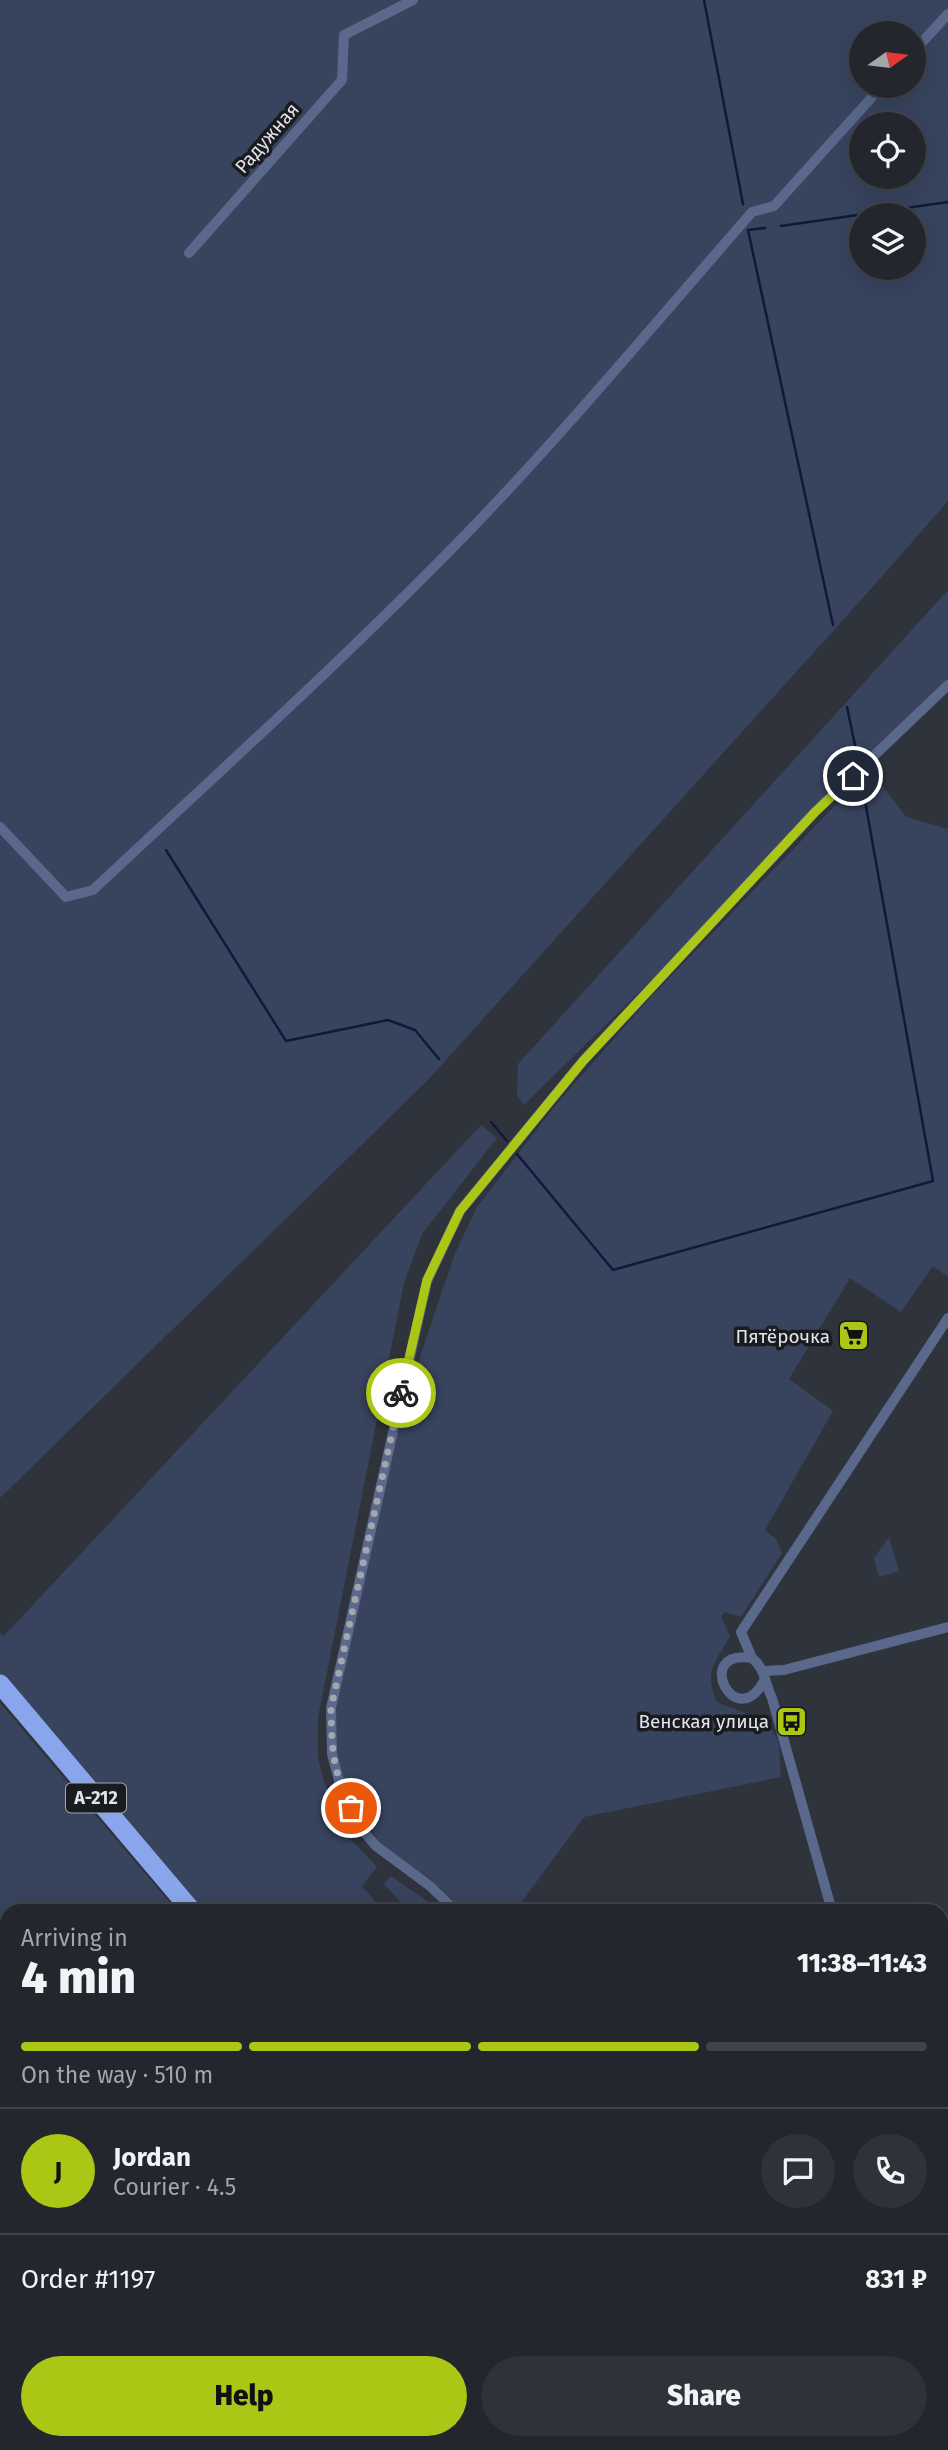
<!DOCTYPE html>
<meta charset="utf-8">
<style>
body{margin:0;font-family:"Fira Sans",sans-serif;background:#2f3239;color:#f1f3f6;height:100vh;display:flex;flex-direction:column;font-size:26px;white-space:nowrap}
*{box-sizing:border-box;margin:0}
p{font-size:23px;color:#a3a5aa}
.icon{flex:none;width:38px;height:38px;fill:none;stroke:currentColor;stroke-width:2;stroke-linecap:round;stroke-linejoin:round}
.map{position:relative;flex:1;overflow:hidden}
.details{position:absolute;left:0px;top:1904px;width:948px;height:546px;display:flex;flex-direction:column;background:#23262d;border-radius:21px 21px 0 0;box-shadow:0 7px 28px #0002,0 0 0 2px #404349}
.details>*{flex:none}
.needle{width:46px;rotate:76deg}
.tools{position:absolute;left:849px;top:21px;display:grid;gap:14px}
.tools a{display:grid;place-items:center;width:77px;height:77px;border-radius:50%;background:#23262d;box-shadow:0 7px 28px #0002,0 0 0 2px #404349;font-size:35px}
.pin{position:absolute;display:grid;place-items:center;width:60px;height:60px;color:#fff;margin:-30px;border:4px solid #fff;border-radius:50%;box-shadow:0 2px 7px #0007}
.courier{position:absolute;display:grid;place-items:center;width:70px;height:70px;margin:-35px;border:5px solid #abc615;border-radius:50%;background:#fff;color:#222;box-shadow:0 2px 9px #0007}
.summary em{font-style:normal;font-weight:800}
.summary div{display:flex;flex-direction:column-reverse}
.summary{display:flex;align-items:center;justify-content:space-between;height:119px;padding:0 21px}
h1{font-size:46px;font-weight:800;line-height:52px}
.bar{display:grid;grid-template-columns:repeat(4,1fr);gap:10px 7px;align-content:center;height:84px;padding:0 21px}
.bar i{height:9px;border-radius:5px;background:#404349}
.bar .on{background:#abc615}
.bar p{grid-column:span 4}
.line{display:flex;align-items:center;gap:18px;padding:0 21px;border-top:2px solid #404349}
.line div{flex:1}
.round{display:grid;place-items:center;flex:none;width:74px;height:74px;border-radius:37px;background:#2f3239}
.cta{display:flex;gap:14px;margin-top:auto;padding:14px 21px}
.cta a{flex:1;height:80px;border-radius:42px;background:#abc615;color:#111;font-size:28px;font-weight:800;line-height:80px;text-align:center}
.cta a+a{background:#2f3239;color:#f1f3f6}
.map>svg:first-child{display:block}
</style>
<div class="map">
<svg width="948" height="2450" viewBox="0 0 948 2450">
<rect width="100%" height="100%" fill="#2f333c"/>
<path fill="#363c4b" d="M372,2443H415L419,2450H370Z
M674,2443H821L813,2450H679Z"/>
<path fill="#38435e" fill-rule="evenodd" d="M0,0H948V501L870,590L428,1080L0,1498ZM861,33H914V86H861ZM861,124H914V177H861ZM861,215H914V268H861Z
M948,590V689L524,1105L517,1096L518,1064Z
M870,769L906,817L948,829V1277L933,1266L901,1312L850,1278L789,1379L833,1411L765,1530L776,1539L782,1553L741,1617L725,1612L721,1616L730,1636C716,1662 703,1672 717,1702C740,1712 771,1718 779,1744C780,1750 780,1768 781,1777L584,1817L515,1911H464L428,1877L402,1862L380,1843L346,1787L336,1753V1708L373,1536L410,1387L455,1253L477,1207L554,1107L649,999Z
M481,1125L497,1138L422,1234L404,1283L318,1718V1757L323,1779L348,1836L377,1867L362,1886L383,1911H200L0,1680V1633L4,1636Z
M889,1537L899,1571L879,1577L874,1558Z
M0,1703L177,1911H7V2443H272L270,2450H0Z
M391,1876L436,1907L439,1911H401L405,1907L384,1884Z
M942,2411L948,2419V2450H813L821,2443H942Z
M288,2443H372L370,2450H285Z
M415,2443H613L619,2450H543L540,2446L534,2450H419Z"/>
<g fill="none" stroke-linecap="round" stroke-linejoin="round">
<path stroke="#0e193e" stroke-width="2.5" d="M704,0L743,204
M781,226L948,202
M765,228L748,230L833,625
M847,707L857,755
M166,850L286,1041L388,1020L415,1030L439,1059
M491,1122L507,1141
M517,1154L613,1270L933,1181L862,784"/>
<path stroke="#59688b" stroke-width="10" d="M914,51L948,14
M189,253L342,80L344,35L413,0
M0,827L66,897L93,890C220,771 350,654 471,529C569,427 659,319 752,212L774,206L882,86
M752,1658L741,1632L948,1318
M763,1671L784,1670L948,1627
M764,1681C735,1735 692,1648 752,1658C765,1668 765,1684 772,1698L832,1911
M456,1911L430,1886L376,1846L361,1828L341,1788L332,1754L331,1708L427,1281L460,1211L583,1061L815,812L948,685
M942,2399L948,2407
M278,2450L281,2443"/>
<path stroke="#59688b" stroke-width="14" d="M942,1976L948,1974"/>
<path stroke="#89a5ec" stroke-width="19" d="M0,1684L192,1911
M631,2443L637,2450"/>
</g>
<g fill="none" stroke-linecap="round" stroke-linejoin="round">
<path stroke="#a3a6ad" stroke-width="7" stroke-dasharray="0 12.6" d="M351,1808C332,1770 332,1749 331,1708L401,1393"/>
<path stroke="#abc615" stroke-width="9" d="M401,1393L427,1280L460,1211L583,1061L815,812L853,776"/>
</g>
<defs>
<symbol id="supermarket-square" viewBox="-11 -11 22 22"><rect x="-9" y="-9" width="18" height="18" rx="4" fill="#abc615" stroke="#191b1f"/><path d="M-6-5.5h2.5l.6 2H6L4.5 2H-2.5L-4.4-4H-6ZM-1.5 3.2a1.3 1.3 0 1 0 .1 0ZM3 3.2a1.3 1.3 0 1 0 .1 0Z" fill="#111"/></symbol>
<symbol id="bus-square" viewBox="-11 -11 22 22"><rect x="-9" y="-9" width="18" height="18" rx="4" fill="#abc615" stroke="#191b1f"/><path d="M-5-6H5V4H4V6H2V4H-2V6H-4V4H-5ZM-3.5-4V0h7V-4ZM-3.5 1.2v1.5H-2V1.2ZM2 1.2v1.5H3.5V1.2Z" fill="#111"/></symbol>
</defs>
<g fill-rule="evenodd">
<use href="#supermarket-square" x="836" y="1318" width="35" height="35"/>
<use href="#bus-square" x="774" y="1704" width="35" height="35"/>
</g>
<g text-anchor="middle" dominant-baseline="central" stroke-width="7" stroke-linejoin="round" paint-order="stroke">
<rect fill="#191b1f" stroke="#a5a8ad" stroke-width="2" x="66" y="1783.5" width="60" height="29" rx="5"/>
<g font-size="18" font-weight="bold" fill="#e1e4ea">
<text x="96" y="1798">А-212</text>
</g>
<g font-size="19" fill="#e1e4ea" stroke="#191b1f">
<text transform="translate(267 138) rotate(-49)">Радужная</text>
</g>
<g font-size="19" fill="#e1e4ea" stroke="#191b1f" text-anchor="end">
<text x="830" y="1336">Пятёрочка</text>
<text x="769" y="1721">Венская улица</text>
</g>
</g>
</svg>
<div class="tools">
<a><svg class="needle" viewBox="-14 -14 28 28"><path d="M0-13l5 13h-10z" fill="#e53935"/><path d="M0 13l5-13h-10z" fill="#a3a5aa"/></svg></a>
<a><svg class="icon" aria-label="locate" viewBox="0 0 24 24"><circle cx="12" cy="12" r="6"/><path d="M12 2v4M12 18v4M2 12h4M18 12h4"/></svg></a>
<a><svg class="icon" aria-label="layers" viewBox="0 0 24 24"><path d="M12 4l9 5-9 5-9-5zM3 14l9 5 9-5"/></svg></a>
</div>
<div class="pin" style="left:351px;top:1808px;background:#ea580c"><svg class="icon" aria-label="bag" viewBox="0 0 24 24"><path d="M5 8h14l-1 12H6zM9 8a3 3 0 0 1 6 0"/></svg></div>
<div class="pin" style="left:853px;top:776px;background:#1f2937"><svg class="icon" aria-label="home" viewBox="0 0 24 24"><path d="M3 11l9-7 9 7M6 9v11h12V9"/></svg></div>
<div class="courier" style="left:401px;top:1393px"><svg class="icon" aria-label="bike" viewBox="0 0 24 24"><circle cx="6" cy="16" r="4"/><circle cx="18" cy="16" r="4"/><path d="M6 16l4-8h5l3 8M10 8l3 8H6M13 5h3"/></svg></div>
<section class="details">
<div class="summary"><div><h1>4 min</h1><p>Arriving in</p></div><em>11:38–11:43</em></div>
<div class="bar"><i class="on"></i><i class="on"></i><i class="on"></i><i></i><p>On the way · 510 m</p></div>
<div class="line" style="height:126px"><b class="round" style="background:#abc615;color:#111">J</b><div><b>Jordan</b><p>Courier · 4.5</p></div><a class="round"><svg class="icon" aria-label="chat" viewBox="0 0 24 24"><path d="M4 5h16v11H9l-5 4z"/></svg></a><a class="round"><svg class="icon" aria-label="phone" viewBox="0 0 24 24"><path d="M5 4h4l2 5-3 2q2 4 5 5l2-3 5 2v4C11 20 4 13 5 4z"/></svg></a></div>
<div class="line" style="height:91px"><div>Order #1197</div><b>831 ₽</b></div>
<div class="cta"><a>Help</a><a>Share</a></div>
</section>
</div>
